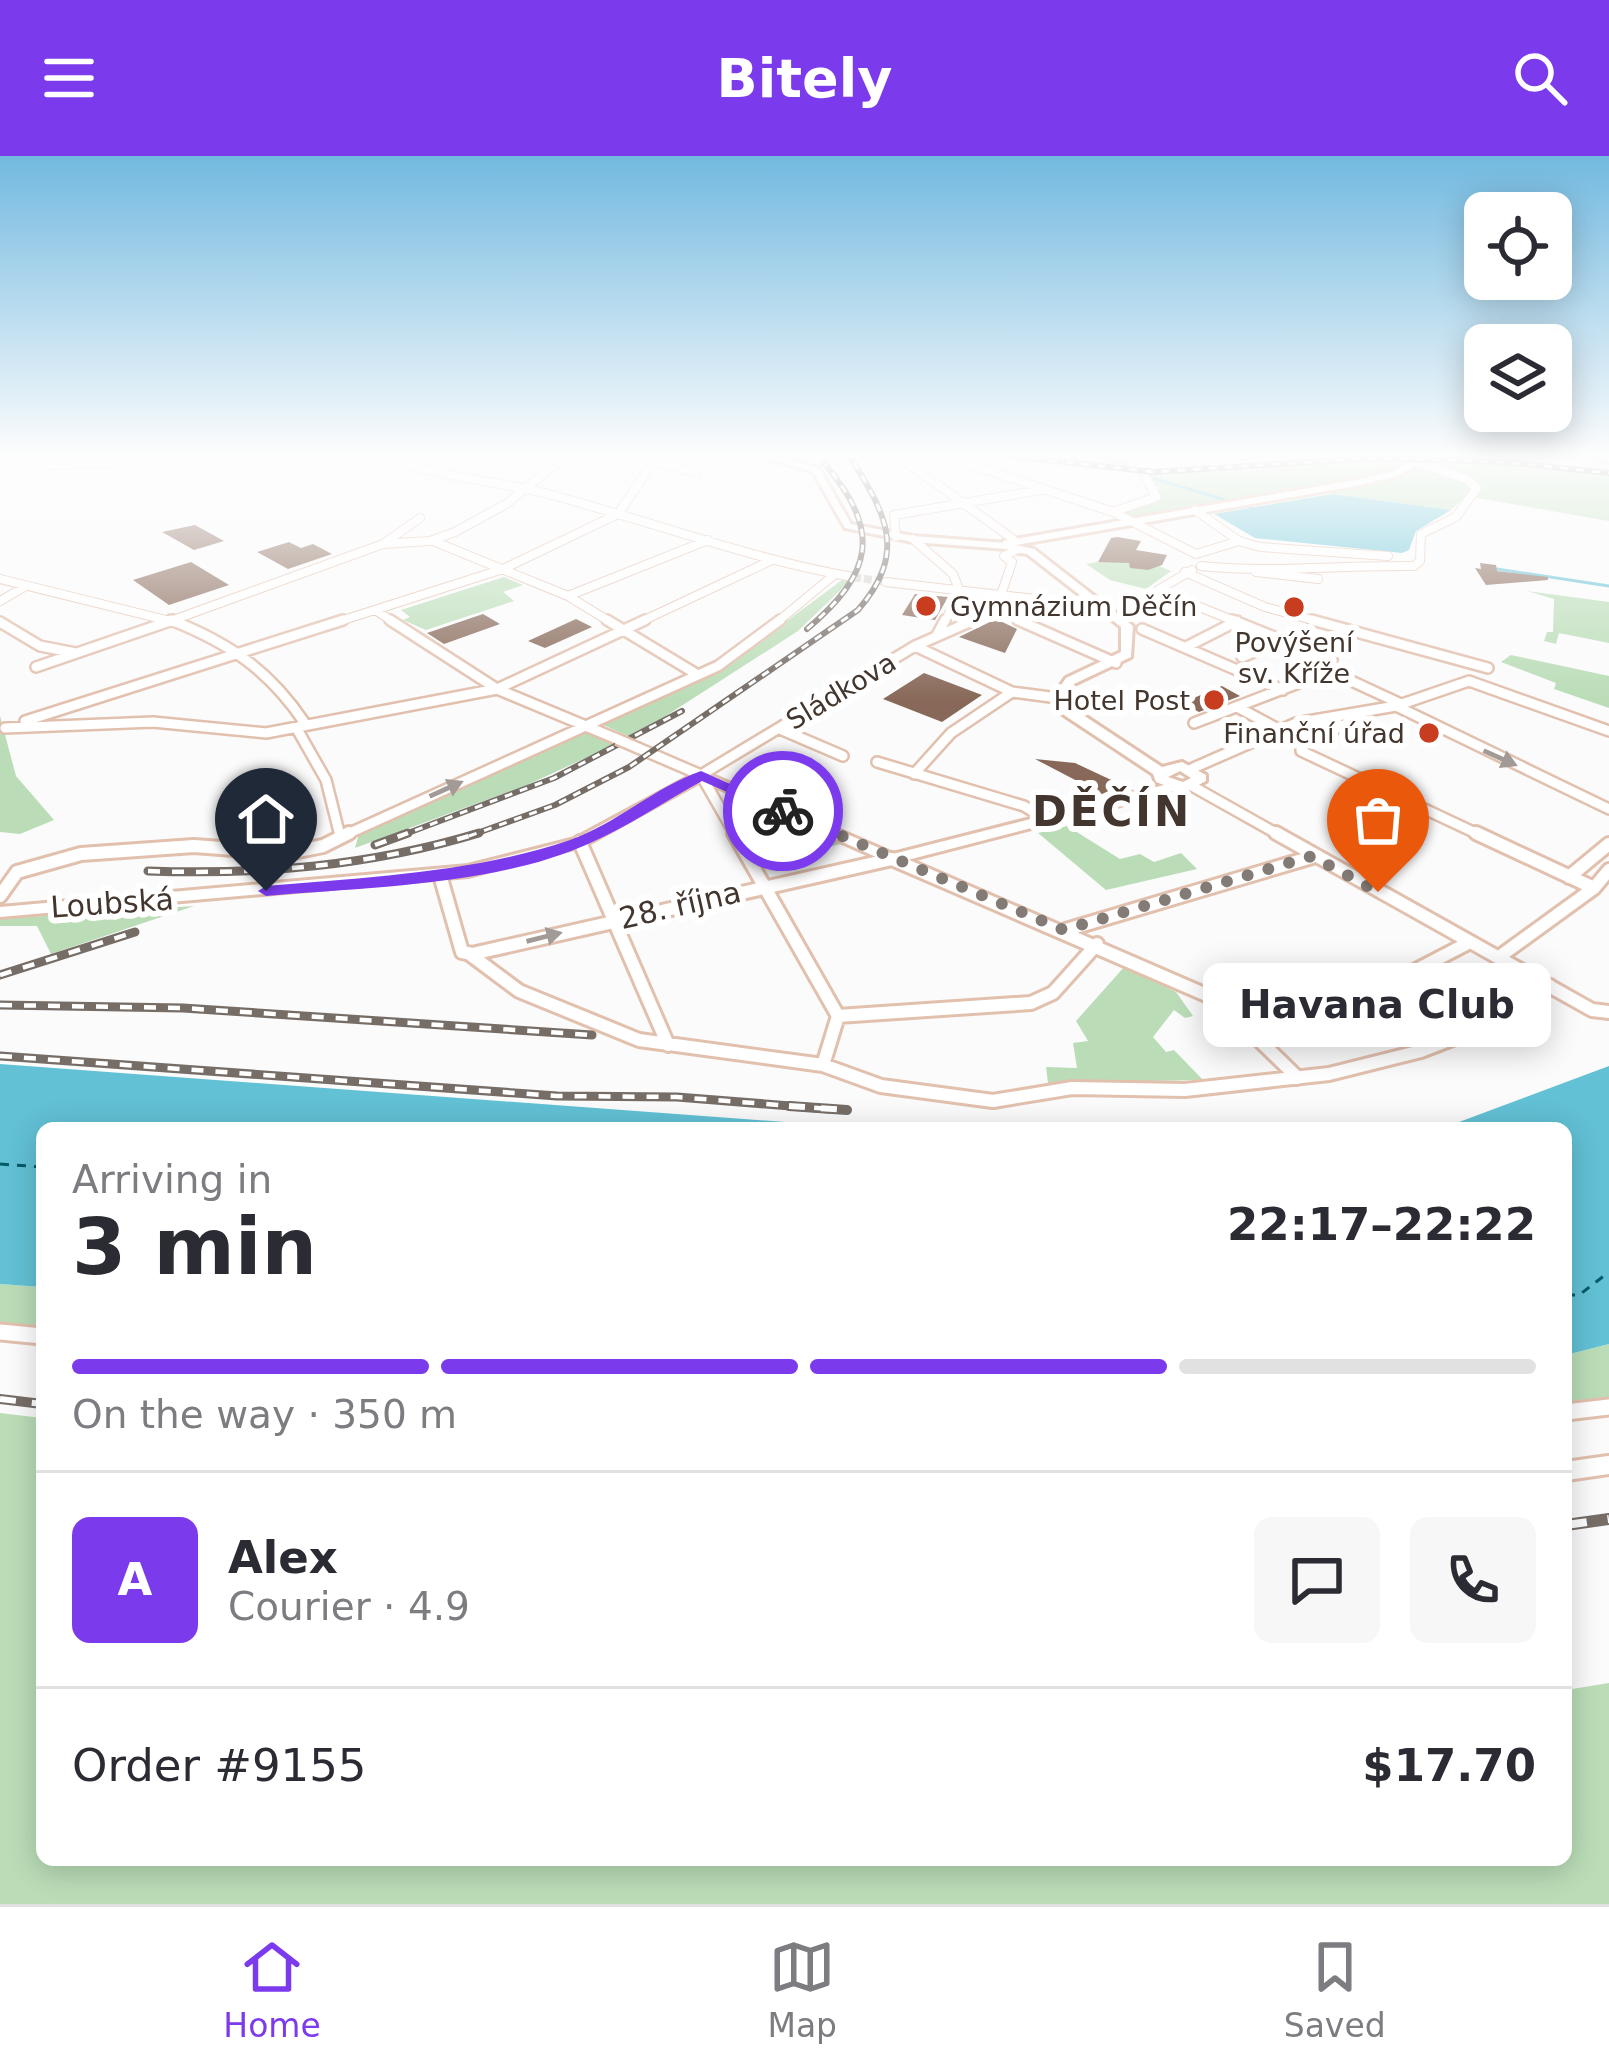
<!DOCTYPE html>
<meta charset="utf-8">
<style>
body{margin:0;font-family:"DejaVu Sans",sans-serif;background:#f7f7f7;color:#2b2b33;height:100vh;display:flex;flex-direction:column;font-size:45px;white-space:nowrap}
*{box-sizing:border-box;margin:0}
p{font-size:39px;color:#7c7c81}
.icon{flex:none;width:66px;height:66px;fill:none;stroke:currentColor;stroke-width:2;stroke-linecap:round;stroke-linejoin:round}
.map{position:relative;flex:1;overflow:hidden}
.drawer{position:absolute;left:36px;top:966px;width:1536px;height:744px;display:flex;flex-direction:column;background:#fff;border-radius:18px;box-shadow:0 6px 30px #0003}
.drawer>*{flex:none}
.buttons{position:absolute;left:1464px;top:36px;display:grid;gap:24px}
.buttons a{display:grid;place-items:center;width:108px;height:108px;border-radius:18px;background:#fff;box-shadow:0 6px 30px #0003;font-size:60px}
.pin{position:absolute;display:grid;place-items:center;width:102px;height:102px;color:#fff;margin:-123px -51px;border-radius:50% 50% 50% 0;rotate:-45deg;box-shadow:0 0 12px #0007}
.pin .icon{rotate:45deg}
.courier{position:absolute;display:grid;place-items:center;width:120px;height:120px;margin:-60px;border:9px solid #7c3aed;border-radius:50%;background:#fff;color:#222;box-shadow:0 3px 15px #0007}
.bubble{position:absolute;height:84px;border-radius:18px;background:#fff;box-shadow:0 6px 30px #0003;font-size:39px;font-weight:700;line-height:84px;text-align:center}
.head em{font-style:normal;font-weight:700}
.head div{display:flex;flex-direction:column-reverse}
.head{display:flex;align-items:center;justify-content:space-between;height:204px;padding:0 36px}
h1{font-size:78px;font-weight:700;line-height:90px}
.bar{display:grid;grid-template-columns:repeat(4,1fr);gap:18px 12px;align-content:center;height:144px;padding:0 36px}
.bar i{height:15px;border-radius:9px;background:#e1e1e2}
.bar .current{background:#7c3aed}
.bar p{grid-column:span 4}
.line{display:flex;align-items:center;gap:30px;padding:0 36px;border-top:3px solid #e1e1e2}
.line div{flex:1}
.round{display:grid;place-items:center;flex:none;width:126px;height:126px;border-radius:18px;background:#f7f7f7}
header{display:flex;justify-content:space-between;align-items:center;height:156px;padding:0 36px;background:#7c3aed;color:#fff;font-size:54px;font-weight:700}
.dock{display:flex;justify-content:space-around;align-items:center;height:168px;border-top:3px solid #e1e1e2;background:#fff;font-size:33px;color:#7c7c81}
.dock a{display:grid;justify-items:center;gap:6px}
.dock .current{color:#7c3aed}
.map>svg:first-child{display:block}
</style>
<header><svg class="icon" aria-label="menu" viewBox="0 0 24 24"><path d="M4 6h16M4 12h16M4 18h16"/></svg>Bitely<svg class="icon" aria-label="search" viewBox="0 0 24 24"><circle cx="10" cy="10" r="6"/><path d="M15 15l6 6"/></svg></header>
<div class="map">
<svg width="1609" height="1748" viewBox="0 0 1609 1748">
<rect width="100%" height="100%" fill="#fbfbfb"/>
<path fill="#baddb7" d="M1378,304L1508,308L1609,319V365L1466,340L1451,354L1332,338L1309,331L1132,363L1119,356L1159,343V332L1141,317H1213Z
M1110,404L1129,407L1131,412L1159,410L1171,415L1146,433L1110,424L1086,408Z
M504,421L523,429L503,436L514,445L426,474L403,464L410,461L401,454Z
M842,424L850,425L798,475L647,572L630,581L601,568L723,512Z
M1527,435L1609,446V487L1559,477L1556,488L1544,485L1547,476H1553L1554,443Z
M1511,499L1609,520V552L1554,533L1556,527L1501,506Z
M0,560L16,620L54,664L20,678L0,676Z
M586,575L616,588L527,629L355,692L359,678Z
M755,652L841,688L775,704L744,657Z
M1067,670L1120,703L1140,698L1154,706L1181,697L1197,713L1106,734L1038,677Z
M194,750L51,798L37,770H0V763Z
M1125,810L1176,836L1193,860L1185,862L1174,854L1153,881L1166,896L1174,894L1203,924L1048,927L1046,911L1077,912L1073,887L1088,885L1076,865Z
M0,1128L42,1131V1172L0,1169Z
M1609,1188V1243L1566,1249V1199Z
M0,1257L42,1262V1704H1566V1534L1609,1527V1748H0Z"/>
<path fill="#62c1d5" d="M1332,338L1451,354L1416,375L1409,394L1402,397L1255,382L1214,358Z
M0,908L866,972H870H42V1131L0,1128Z
M1609,910V1188L1566,1199V972H1443Z"/>
<g fill="none" stroke-linecap="round" stroke-linejoin="round">
<path stroke="#62c1d5" stroke-width="3" d="M1091,299L1127,308
M1149,321L1252,352
M1497,413L1609,430"/>
<path stroke="#035a68" stroke-width="3" stroke-dasharray="9 8" stroke-linecap="butt" d="M0,1008L42,1011
M1566,1139H1579L1609,1116"/>
</g>
<path fill="#886959" d="M195,369L224,385L194,394L162,376Z
M1117,381L1141,385L1136,394L1167,399L1162,409L1148,414L1130,412L1129,407L1098,406L1111,382Z
M289,386L301,392L313,388L332,398L288,413L257,396Z
M191,406L229,429L169,449L133,424Z
M1480,407L1496,409L1497,415L1548,421V424L1486,429L1475,412L1481,413Z
M915,438L948,441L935,464L902,459Z
M483,458L500,468L444,488L427,477Z
M576,463L592,471L545,492L528,485Z
M996,463L1017,473L1005,497L959,481Z
M924,517L982,539L942,566L883,543Z
M1222,530L1240,540L1199,556L1182,547Z
M1035,603L1075,607L1122,629L1102,638Z"/>
<g fill="none" stroke-linecap="round" stroke-linejoin="round">
<path stroke="#d6d4d2" stroke-width="8" stroke-dasharray="8 3" stroke-linecap="butt" d="M853,421L886,426"/>
<defs>
<path id="street-far4" d="M67,299L50,309L193,304L198,299
M383,299C437,322 496,324 552,339C653,366 750,403 853,421
M896,299L1013,383
M942,299L1113,356L1196,398
M1124,299C1179,325 1244,307 1301,299
M654,305L696,317
M1195,354L1239,385L1260,391L1388,400
M1113,356L1156,341L1139,307
M896,381L894,359L1041,334
M913,383L953,418L960,436
M433,385L568,440L612,467
M386,386L420,362
M1196,398L1239,385
M1201,410C1269,417 1344,409 1414,410L1420,405L1421,378L1456,361L1477,332L1466,323L1397,299
M1192,414L1158,434L1239,467
M1185,416L1265,451L1323,467
M1256,416L1318,423
M0,423L178,467
M886,426L1071,447
M568,440L708,384
M0,445L26,430
M375,454L395,467
M996,454L1025,467
M165,467L383,388L430,385L455,376L506,348L567,299
M334,467L503,413L618,358L658,299
M638,467L770,405
M776,467L834,419
M944,467L960,436
M967,467L996,454L1012,406L1004,400L1016,394"/>
<path id="street-far3" d="M171,464C229,487 269,514 304,566L297,573L326,624L340,680
M390,464L497,533L617,583
M607,464L698,519
M1018,464L1116,507
M1232,464L1332,504L1330,515
M1312,464L1488,512
M0,466L40,490L76,497
M1142,473L1283,534
M937,479L945,464
M915,490L1012,536L1058,542
M1188,490L1237,465
M1242,501L1270,489
M36,511L173,464
M1396,550L1609,653
M1239,552L1280,574
M1352,558L1348,567L1301,589V595L1482,680
M25,565L343,464
M1194,567L1330,515L1401,548
M5,572L153,566L266,577L497,533L645,464
M780,573L843,600
M638,592L701,619
M877,606L1024,650L1045,663
M1191,613L1296,567L1396,550L1469,525L1609,575
M914,618L951,577L1012,536
M701,619L915,490L974,464
M701,619L736,680
M1192,630L1281,680
M343,680L718,510L780,464"/>
<path id="street-far2" d="M734,677L838,860L823,909
M1276,677L1592,854L1609,856
M1476,677L1594,732
M580,686L668,889
M440,719L462,796L472,798L892,703L1218,844L1298,922
M1569,721L1609,688
M0,740L17,716L81,698L194,690L288,697L323,690L349,677
M1066,774L1312,701
M468,797L519,835L639,884L823,909L881,930L993,945L1072,932L1185,934L1329,918L1421,895L1465,878L1550,830
M1499,801L1594,732L1609,714
M838,860L1031,847L1053,837L1097,788
M1244,868L1372,837L1470,786"/>
<path id="street-far1" d="M0,1176L42,1180
M1566,1256L1609,1251"/>
<path id="street" d="M1566,1315L1609,1309"/>
<path id="secondary" d="M756,299H769L819,312L851,368L913,380L1007,387L1012,390L1007,393L913,386L845,372L813,316Z"/>
<path id="primary" d="M1422,299H1434L1397,320L1356,330L1016,389L1034,393L1133,470L1131,501L1074,528L1064,542L1071,551L1162,611L1182,606L1206,619V625L1189,634H1178L892,708L702,624L585,689L468,720L0,761V751L468,710L575,683L701,615L893,698L1164,629L1156,626L1153,618L1061,557L1052,542L1066,522L1121,496V471L1027,398L1012,396L1003,389V385L1356,324L1391,316ZM1180,615L1191,622L1183,626L1168,621Z
M1587,299L1609,300V306L1589,301Z"/>
</defs>
<use href="#street-far4" stroke="#e2c0ae" stroke-width="10"/>
<use href="#street-far3" stroke="#e2c0ae" stroke-width="14"/>
<use href="#street-far2" stroke="#e2c0ae" stroke-width="18"/>
<use href="#street-far1" stroke="#e2c0ae" stroke-width="21"/>
<use href="#street" stroke="#e2c0ae" stroke-width="24"/>
<use href="#secondary" stroke="#e2c0ae" stroke-width="6"/>
<use href="#primary" stroke="#e2c0ae" stroke-width="6"/>
<use href="#street-far4" stroke="#fff" stroke-width="8"/>
<use href="#street-far3" stroke="#fff" stroke-width="9"/>
<use href="#street-far2" stroke="#fff" stroke-width="12"/>
<use href="#street-far1" stroke="#fff" stroke-width="15"/>
<use href="#street" stroke="#fff" stroke-width="18"/>
<use href="#secondary" fill="#fff" fill-rule="evenodd"/>
<use href="#primary" fill="#fff" fill-rule="evenodd"/>
<defs>
<path id="rail-far3" d="M1002,299L1154,316L1376,302L1506,306L1609,317
M807,473C873,417 882,376 825,308
M400,680L554,622L682,555
M469,680L555,649L629,611L858,454C909,395 885,357 849,299"/>
<path id="rail-far2" d="M375,689L408,677
M148,715C261,719 370,710 479,677
M0,819L135,776
M0,849L183,852L592,879
M0,900L557,940L677,941L829,953"/>
<path id="rail-far1" d="M789,950L847,954
M0,1243L42,1248"/>
<path id="rail" d="M1566,1369L1609,1363"/>
</defs>
<use href="#rail-far3" stroke="#766d67" stroke-width="6"/>
<use href="#rail-far2" stroke="#766d67" stroke-width="9"/>
<use href="#rail-far1" stroke="#766d67" stroke-width="10"/>
<use href="#rail" stroke="#766d67" stroke-width="12"/>
<use href="#rail-far3" stroke="#fff" stroke-width="3" stroke-dasharray="8" stroke-linecap="butt"/>
<use href="#rail-far2" stroke="#fff" stroke-width="4.5" stroke-dasharray="12" stroke-linecap="butt"/>
<use href="#rail-far1" stroke="#fff" stroke-width="6" stroke-dasharray="16" stroke-linecap="butt"/>
<use href="#rail" stroke="#fff" stroke-width="8" stroke-dasharray="21" stroke-linecap="butt"/>
<defs>
<path id="street-bridge" d="M617,583L638,592"/>
</defs>
<use href="#street-bridge" stroke="#e2c0ae" stroke-width="14" stroke-linecap="butt"/>
<use href="#street-bridge" stroke="#fff" stroke-width="9"/>
</g>
<defs><path id="oneway-solid" d="M-6-.8H1V-3.2L6.5 0L1 3.2V.8H-6Z" transform="scale(3)"/></defs>
<g fill="#a19a96">
<use href="#oneway-solid" transform="translate(1500 602) rotate(24)"/>
<use href="#oneway-solid" transform="translate(446 633) rotate(-24)"/>
<use href="#oneway-solid" transform="translate(544 781) rotate(-14)"/>
</g>
<linearGradient id="sky" x2="0" y2="1"><stop stop-color="#72b9e0"/><stop offset="0.55" stop-color="#fdfdfd"/><stop offset="1" stop-color="#fdfdfd" stop-opacity="0"/></linearGradient>
<rect width="1609" height="544" fill="url(#sky)"/>
<path fill="#7c3aed" d="M701,615L791,655L777,658L702,625C664,646 627,671 588,688C494,730 368,731 266,740L258,735L266,730C368,721 472,717 570,684C616,668 655,631 701,615Z"/>
<g fill="none" stroke-linecap="round" stroke-linejoin="round">
<path stroke="#837b76" stroke-width="12" stroke-dasharray="0 21.6" d="M783,655L1064,774L1312,700L1378,736"/>
</g>
<g fill="#c83d20" stroke="#fff" stroke-width="4.5">
<circle cx="926" cy="450" r="12"/>
<circle cx="1294" cy="451" r="12"/>
<circle cx="1214" cy="544" r="12"/>
<circle cx="1429" cy="577" r="12"/>
</g>
<g text-anchor="middle" dominant-baseline="central" stroke-width="12" stroke-linejoin="round" paint-order="stroke">
<g font-size="27" fill="#43362e" stroke="#fff" text-anchor="end">
<text x="950" y="450" text-anchor="start">Gymnázium Děčín</text>
<text x="1294" y="486" text-anchor="middle">Povýšení<tspan x="1294" dy="31">sv. Kříže</tspan></text>
<text x="1190" y="544">Hotel Post</text>
<text x="1405" y="577">Finanční úřad</text>
</g>
<g font-size="27" fill="#43362e" stroke="#fff">
<text transform="translate(841 535) rotate(-31)">Sládkova</text>
</g>
<g font-size="30" fill="#43362e" stroke="#fff">
<text transform="translate(112 747) rotate(-4)">Loubská</text>
<text transform="translate(680 749) rotate(-13)">28. října</text>
</g>
<g font-size="42" font-weight="bold" letter-spacing="3" fill="#43362e" stroke="#fff">
<text x="1112" y="655">DĚČÍN</text>
</g>
</g>
</svg>
<div class="buttons">
<a><svg class="icon" aria-label="locate" viewBox="0 0 24 24"><circle cx="12" cy="12" r="6"/><path d="M12 2v4M12 18v4M2 12h4M18 12h4"/></svg></a>
<a><svg class="icon" aria-label="layers" viewBox="0 0 24 24"><path d="M12 4l9 5-9 5-9-5zM3 14l9 5 9-5"/></svg></a>
</div>
<div class="pin" style="left:1378px;top:736px;background:#ea580c"><svg class="icon" aria-label="bag" viewBox="0 0 24 24"><path d="M5 8h14l-1 12H6zM9 8a3 3 0 0 1 6 0"/></svg></div>
<div class="pin" style="left:266px;top:735px;background:#1f2937"><svg class="icon" aria-label="home" viewBox="0 0 24 24"><path d="M3 11l9-7 9 7M6 9v11h12V9"/></svg></div>
<div class="courier" style="left:783px;top:655px"><svg class="icon" aria-label="bike" viewBox="0 0 24 24"><circle cx="6" cy="16" r="4"/><circle cx="18" cy="16" r="4"/><path d="M6 16l4-8h5l3 8M10 8l3 8H6M13 5h3"/></svg></div>
<div class="bubble" style="left:1203px;top:807px;width:348px">Havana Club</div>
<section class="drawer">
<div class="head"><div><h1>3 min</h1><p>Arriving in</p></div><em>22:17–22:22</em></div>
<div class="bar"><i class="current"></i><i class="current"></i><i class="current"></i><i></i><p>On the way · 350 m</p></div>
<div class="line" style="height:216px"><b class="round" style="background:#7c3aed;color:#fff">A</b><div><b>Alex</b><p>Courier · 4.9</p></div><a class="round"><svg class="icon" aria-label="chat" viewBox="0 0 24 24"><path d="M4 5h16v11H9l-5 4z"/></svg></a><a class="round"><svg class="icon" aria-label="phone" viewBox="0 0 24 24"><path d="M5 4h4l2 5-3 2q2 4 5 5l2-3 5 2v4C11 20 4 13 5 4z"/></svg></a></div>
<div class="line" style="height:156px"><div>Order #9155</div><b>$17.70</b></div>
</section>
</div>
<nav class="dock">
<a class="current"><svg class="icon" aria-label="home" viewBox="0 0 24 24"><path d="M3 11l9-7 9 7M6 9v11h12V9"/></svg>Home</a>
<a><svg class="icon" aria-label="map" viewBox="0 0 24 24"><path d="M3 6l6-2 6 2 6-2v14l-6 2-6-2-6 2zM9 4v14M15 6v14"/></svg>Map</a>
<a><svg class="icon" aria-label="saved" viewBox="0 0 24 24"><path d="M7 4h10v16l-5-4-5 4z"/></svg>Saved</a>
</nav>
